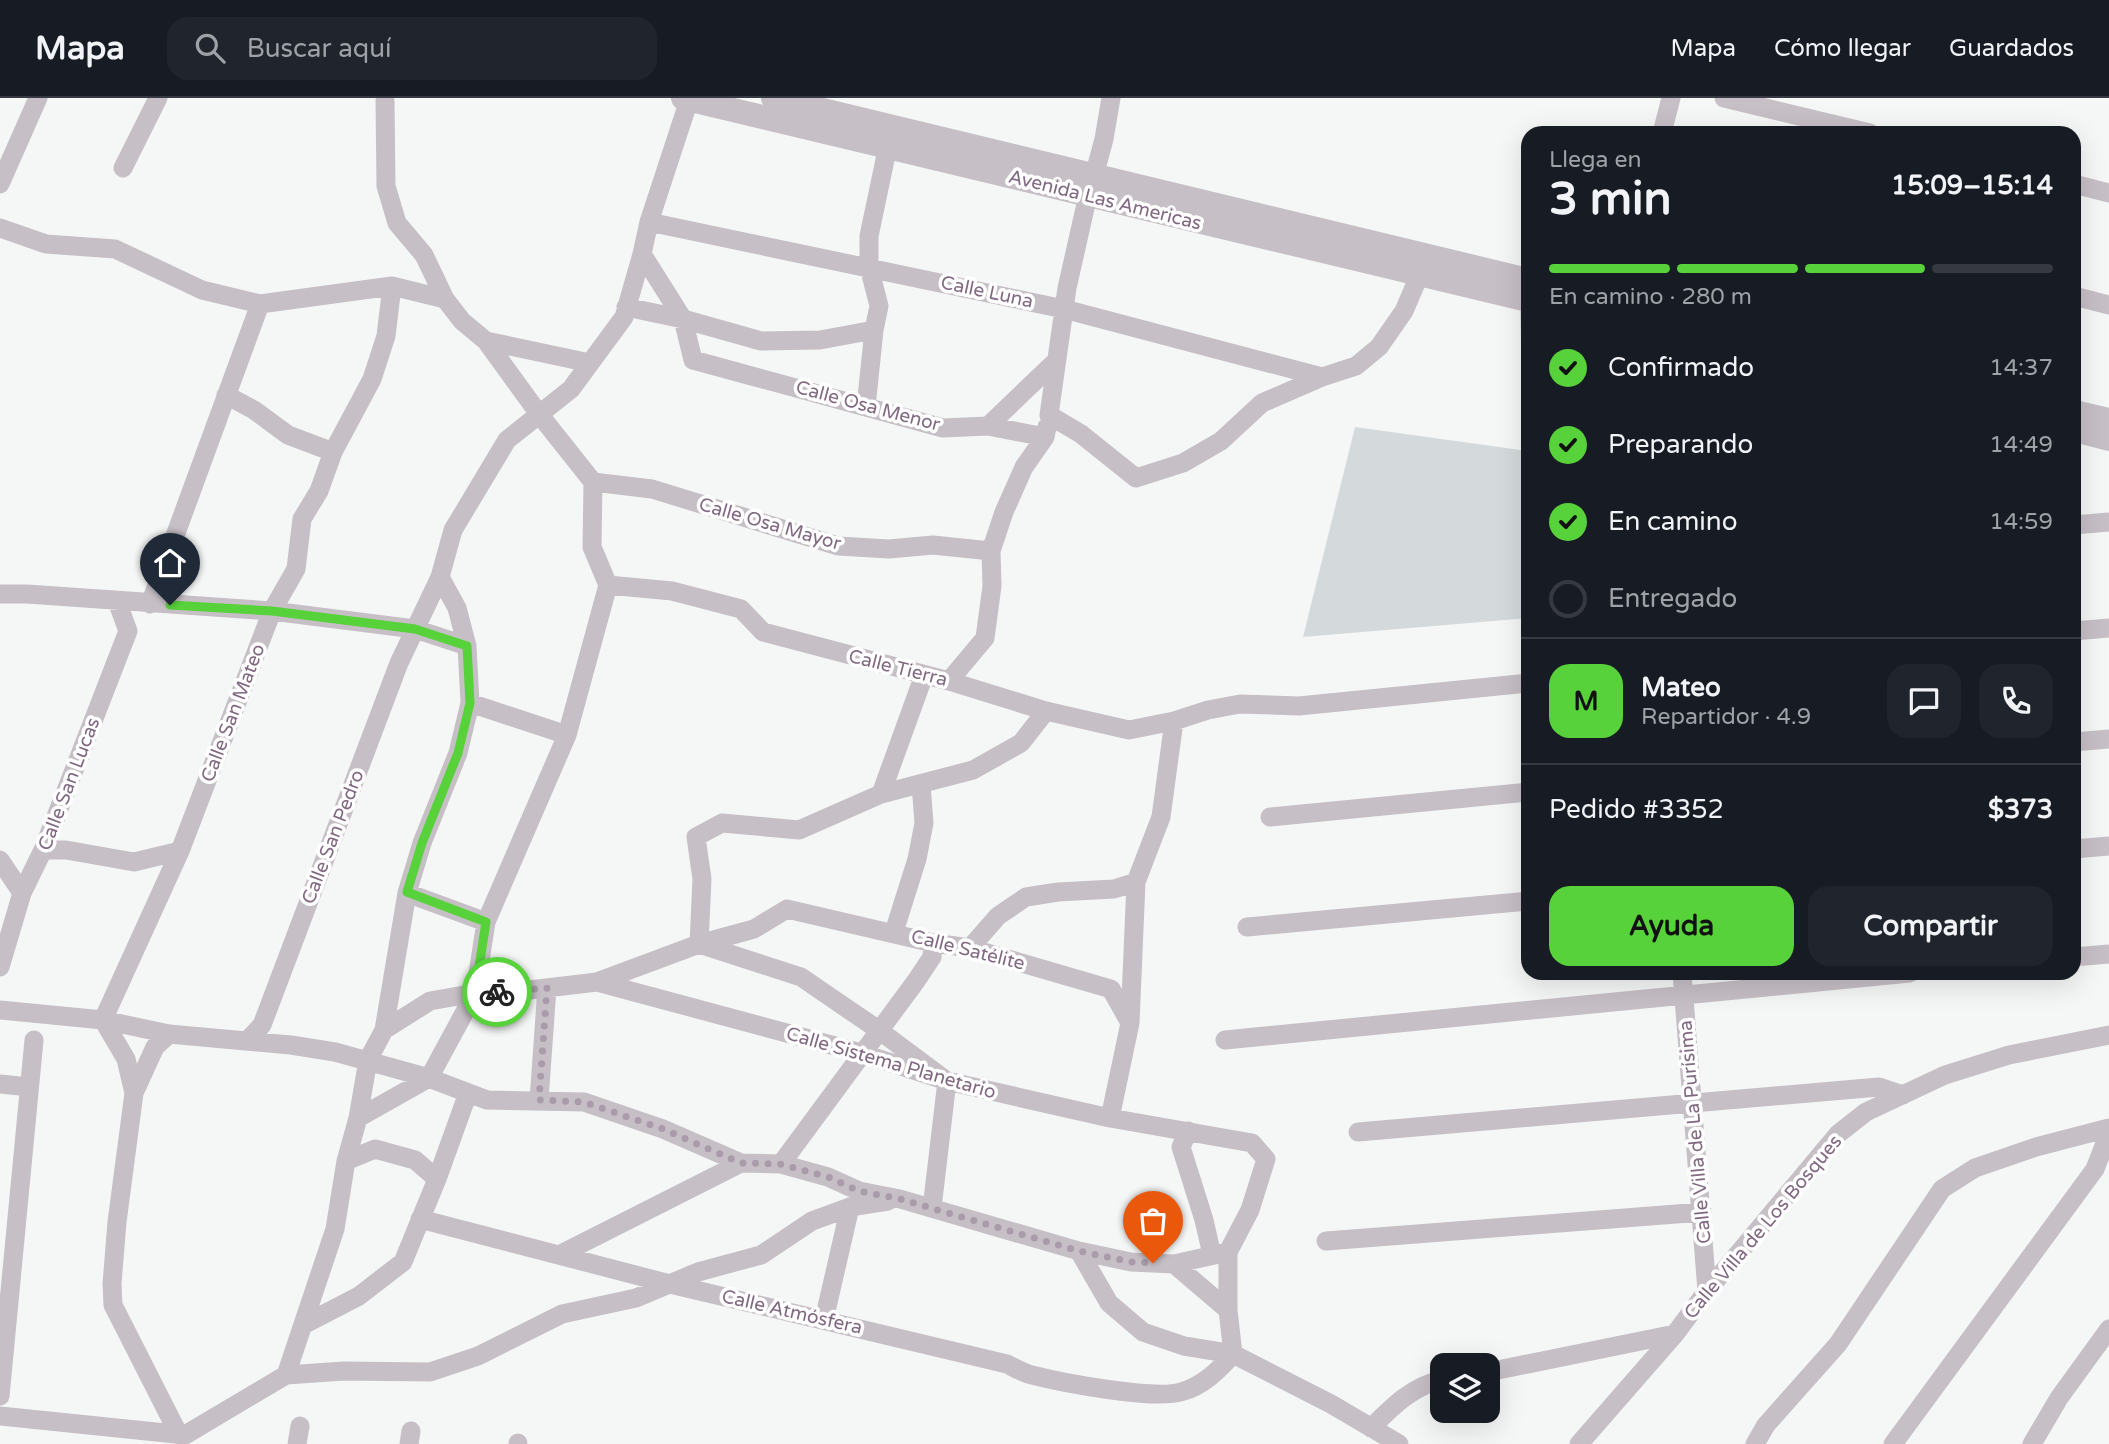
<!DOCTYPE html>
<html lang="es">
<meta charset="utf-8">
<style>
body{margin:0;font-family:"Varela Round",sans-serif;background:#20242c;color:#f1f3f6;height:100vh;display:flex;flex-direction:column;font-size:26px;white-space:nowrap}
*{box-sizing:border-box;margin:0}
p{font-size:23px;color:#9ea1a6}
.icon{flex:none;width:38px;height:38px;fill:none;stroke:currentColor;stroke-width:2;stroke-linecap:round;stroke-linejoin:round}
.map{position:relative;flex:1;overflow:hidden}
.sheet{position:absolute;left:1521px;top:28px;width:560px;height:854px;display:flex;flex-direction:column;background:#171b24;border-radius:21px;box-shadow:0 7px 28px #0002}
.sheet>*{flex:none}
.fabs{position:absolute;left:1430px;top:1255px;display:grid;gap:14px}
.fabs a{display:grid;place-items:center;width:70px;height:70px;border-radius:14px;background:#171b24;box-shadow:0 7px 28px #0002;font-size:35px}
.pin{position:absolute;display:grid;place-items:center;width:60px;height:60px;color:#fff;margin:-72px -30px;border-radius:50% 50% 50% 0;rotate:-45deg;box-shadow:0 0 7px #0007}
.pin .icon{rotate:45deg}
.courier{position:absolute;display:grid;place-items:center;width:70px;height:70px;margin:-35px;border:5px solid #57d23a;border-radius:50%;background:#fff;color:#222;box-shadow:0 2px 9px #0007}
.overview em{font-style:normal;font-weight:700}
.overview div{display:flex;flex-direction:column-reverse}
.overview{display:flex;align-items:center;justify-content:space-between;height:119px;padding:0 28px}
h1{font-size:46px;font-weight:700;line-height:52px}
.bar{display:grid;grid-template-columns:repeat(4,1fr);gap:10px 7px;align-content:center;height:84px;padding:0 28px}
.bar i{height:9px;border-radius:5px;background:#363941}
.bar .current{background:#57d23a}
.bar p{grid-column:span 4}
.line{display:flex;align-items:center;gap:18px;padding:0 28px;border-top:2px solid #363941}
.line div{flex:1}
.round{display:grid;place-items:center;flex:none;width:74px;height:74px;border-radius:21px;background:#20242c}
ol{padding:0 28px;list-style:none}
li{display:flex;align-items:center;gap:21px;height:77px}
li p{margin-inline-start:auto}
li .icon{padding:7px;border-radius:50%;background:#57d23a;color:#111;stroke-width:4}
li:last-child{color:#9ea1a6}
li i{width:38px;height:38px;border:4px solid #363941;border-radius:50%}
.cta{display:flex;gap:14px;margin-top:auto;padding:14px 28px}
.cta a{flex:1;height:80px;border-radius:21px;background:#57d23a;color:#111;font-size:28px;font-weight:700;line-height:80px;text-align:center}
.cta a+a{background:#20242c;color:#f1f3f6}
header{display:flex;align-items:center;gap:42px;box-sizing:border-box;height:98px;padding:0 35px;background:#171b24;border-bottom:2px solid #363941}
header strong{font-size:33px}
nav{display:flex;gap:38px;margin-inline-start:auto;font-size:24px}
.search{width:490px;height:63px;background:#20242c;display:flex;align-items:center;gap:18px;box-sizing:border-box;padding:0 24px;border-radius:21px;color:#9ea1a6;font-size:26px}
.map>svg:first-child{display:block}
</style>
<header>
<strong>Mapa</strong>
<div class="search"><svg class="icon" aria-label="search" viewBox="0 0 24 24"><circle cx="10" cy="10" r="6"/><path d="M15 15l6 6"/></svg>Buscar aquí</div>
<nav><a>Mapa</a><a>Cómo llegar</a><a>Guardados</a></nav>
</header>
<div class="map">
<svg width="2109" height="1346" viewBox="0 0 2109 1346">
<rect width="100%" height="100%" fill="#f5f7f6"/>
<path fill="#d4dadb" d="M1520,211L1528,213V325L1522,283Z
M1355,329L1528,353V520L1303,539Z"/>
<g fill="none" stroke-linecap="round" stroke-linejoin="round">
<path stroke="#c6bfc6" stroke-width="19" d="M1724,0L1870,35
M385,3L386,88L397,125L424,157L445,201
M1662,35L1671,0
M123,70L158,0
M1094,78L1104,41L1111,0
M0,86L38,0
M2074,86L2109,95
M1088,97L1067,190L1049,317L1081,336L1136,380L1183,365L1221,343L1262,305L1322,279L1356,268L1379,249L1404,213L1419,178
M649,124L1064,211L1322,279
M0,130L46,146L115,151L202,192L260,206L392,188L445,201L462,223L486,243L590,265
M642,156L683,221L693,262L943,330L988,328L1045,339
M2074,198L2109,207
M626,209L683,221L761,243L820,242L874,232
M486,243L539,316L593,384
M226,297L254,312L288,337L333,354
M866,309L874,232L879,208L869,169V138L890,38
M988,328L1057,262
M593,384L592,449L608,487L672,493L741,511L763,534L949,583L1046,613L1129,632L1174,623L1208,612L1240,606L1299,608L1528,585
M593,384L652,391L838,448L889,451L933,447L991,453
M2074,427L2109,424
M0,496H27L272,513L415,531L467,548
M150,506L260,206
M2074,533L2109,530
M949,583L985,540L992,488L991,453L1004,414L1024,369L1045,339L1047,329
M470,605L567,637
M1046,613L1021,645L973,672L881,696L799,732L722,725L696,739L702,781L699,846L754,831L787,811L933,845L970,850L1111,891L1130,925
M2074,644L2109,641
M881,696L924,577
M1270,719L1528,694
M2074,751L2109,748
M43,752H66L134,764L180,753
M0,762L22,795
M407,795L486,824
M1247,829L1528,803
M894,834L917,761L924,725L921,686
M970,850L998,818L1026,799L1058,794L1114,791L1136,784
M2074,859L2109,856
M0,869L22,795L43,752L128,533L117,503
M1682,875L1707,1193
M0,912L103,922L169,936L291,947L335,954L429,980L487,1002L584,1004L663,1031L741,1065L781,1066L828,1079L859,1093L900,1101L1079,1153L1131,1164L1174,1166L1228,1154
M103,922L180,753L272,513L296,471L302,421L319,393L333,354L372,281L386,238L392,188
M103,922L126,961L134,995L117,1124L112,1186L113,1207L179,1337
M384,932L430,903L475,895L521,893L597,884L699,846L801,879L880,933L947,983L932,1110
M1225,942L1910,875
M247,943L262,927L399,565L440,479L453,432L507,342L571,291L624,219L642,156L649,124L689,2
M0,986L29,989
M134,995L155,949L169,936
M539,1002L547,890
M358,1020L429,980L475,895L486,824L567,637L608,487
M1110,1020L1130,925L1136,784L1161,719L1174,623
M1188,1033L1181,1049L1204,1122L1212,1157
M1358,1034L1879,989L1903,997
M346,1063L375,1051L415,1062L437,1081
M781,1066L916,883L932,859L933,845
M420,1121L670,1186L1007,1266C1015,1270 1023,1275 1032,1277C1063,1285 1154,1302 1181,1294C1203,1288 1219,1272 1233,1256L1228,1212V1154L1250,1112L1266,1061L1252,1045L1110,1020L947,983L861,955L597,884
M1326,1143L1702,1114
M1079,1153L1109,1205L1143,1234L1184,1248L1233,1256L1331,1306L1399,1346
M559,1157L741,1065
M1174,1166L1228,1212
M824,1222L850,1109
M303,1227L359,1198L403,1164L437,1081L468,995
M1488,1274L1675,1236
M286,1277L335,1131L346,1063L358,1020L368,962L384,932L407,795L422,745L458,655L470,605L467,548L457,510L440,479
M0,1298L34,942
M0,1318L185,1337
M1371,1330C1392,1309 1412,1288 1442,1282
M185,1337L286,1277L344,1273L430,1274L478,1258L562,1216L636,1200L698,1174L761,1157L812,1123L850,1109L888,1103
M297,1346L300,1328
M409,1346L411,1333
M518,1346V1345
M1579,1346L1675,1236L1707,1193L1838,1036L1866,1014L1945,977L2009,957L2109,937
M1755,1346L1766,1327L1838,1246L1942,1091L1975,1070L2036,1049L2109,1030
M1893,1346L2095,1071L2109,1035
M2032,1346L2059,1300L2109,1231"/>
<path stroke="#c6bfc6" stroke-width="24" d="M683,0L1528,202
M773,0L1528,182
M2074,314L2109,322
M2074,332L2109,341"/>
</g>
<g fill="none" stroke-linecap="round" stroke-linejoin="round">
<path stroke="#aa9bab" stroke-width="7" stroke-dasharray="0 12.6" d="M497,894L547,890L539,1002L584,1004L663,1031L741,1065L780,1066L828,1079L859,1093L900,1101L1079,1153L1131,1164L1153,1165"/>
<path stroke="#57d23a" stroke-width="9" d="M170,507L272,513L415,531L467,548L470,605L458,655L422,745L407,794L486,824L475,895L497,894"/>
</g>
<g text-anchor="middle" dominant-baseline="central" stroke-width="7" stroke-linejoin="round" paint-order="stroke">
<g font-size="19" fill="#826982" stroke="#fff">
<text transform="translate(1105 102) rotate(14)">Avenida Las Americas</text>
<text transform="translate(987 194) rotate(12)">Calle Luna</text>
<text transform="translate(868 308) rotate(15)">Calle Osa Menor</text>
<text transform="translate(770 426) rotate(16)">Calle Osa Mayor</text>
<text transform="translate(898 570) rotate(14)">Calle Tierra</text>
<text transform="translate(233 615) rotate(-69)">Calle San Mateo</text>
<text transform="translate(69 686) rotate(-69)">Calle San Lucas</text>
<text transform="translate(333 739) rotate(-69)">Calle San Pedro</text>
<text transform="translate(968 852) rotate(14)">Calle Satélite</text>
<text transform="translate(891 965) rotate(16)">Calle Sistema Planetario</text>
<text transform="translate(1695 1034) rotate(-95)">Calle Villa de La Purísima</text>
<text transform="translate(1763 1129) rotate(-50)">Calle Villa de Los Bosques</text>
<text transform="translate(792 1214) rotate(13)">Calle Atmósfera</text>
</g>
</g>
</svg>
<div class="fabs">
<a><svg class="icon" aria-label="layers" viewBox="0 0 24 24"><path d="M12 4l9 5-9 5-9-5zM3 14l9 5 9-5"/></svg></a>
</div>
<div class="pin" style="left:1153px;top:1165px;background:#ea580c"><svg class="icon" aria-label="bag" viewBox="0 0 24 24"><path d="M5 8h14l-1 12H6zM9 8a3 3 0 0 1 6 0"/></svg></div>
<div class="pin" style="left:170px;top:507px;background:#1f2937"><svg class="icon" aria-label="home" viewBox="0 0 24 24"><path d="M3 11l9-7 9 7M6 9v11h12V9"/></svg></div>
<div class="courier" style="left:497px;top:894px"><svg class="icon" aria-label="bike" viewBox="0 0 24 24"><circle cx="6" cy="16" r="4"/><circle cx="18" cy="16" r="4"/><path d="M6 16l4-8h5l3 8M10 8l3 8H6M13 5h3"/></svg></div>
<section class="sheet">
<div class="overview"><div><h1>3 min</h1><p>Llega en</p></div><em>15:09–15:14</em></div>
<div class="bar"><i class="current"></i><i class="current"></i><i class="current"></i><i></i><p>En camino · 280 m</p></div>
<ol>
<li><svg class="icon" aria-label="check" viewBox="0 0 24 24"><path d="M5 12l5 5 9-10"/></svg>Confirmado<p>14:37</p></li>
<li><svg class="icon" aria-label="check" viewBox="0 0 24 24"><path d="M5 12l5 5 9-10"/></svg>Preparando<p>14:49</p></li>
<li><svg class="icon" aria-label="check" viewBox="0 0 24 24"><path d="M5 12l5 5 9-10"/></svg>En camino<p>14:59</p></li>
<li><i></i>Entregado</li>
</ol>
<div class="line" style="height:126px"><b class="round" style="background:#57d23a;color:#111">M</b><div><b>Mateo</b><p>Repartidor · 4.9</p></div><a class="round"><svg class="icon" aria-label="chat" viewBox="0 0 24 24"><path d="M4 5h16v11H9l-5 4z"/></svg></a><a class="round"><svg class="icon" aria-label="phone" viewBox="0 0 24 24"><path d="M5 4h4l2 5-3 2q2 4 5 5l2-3 5 2v4C11 20 4 13 5 4z"/></svg></a></div>
<div class="line" style="height:91px"><div>Pedido #3352</div><b>$373</b></div>
<div class="cta"><a>Ayuda</a><a>Compartir</a></div>
</section>
</div>
